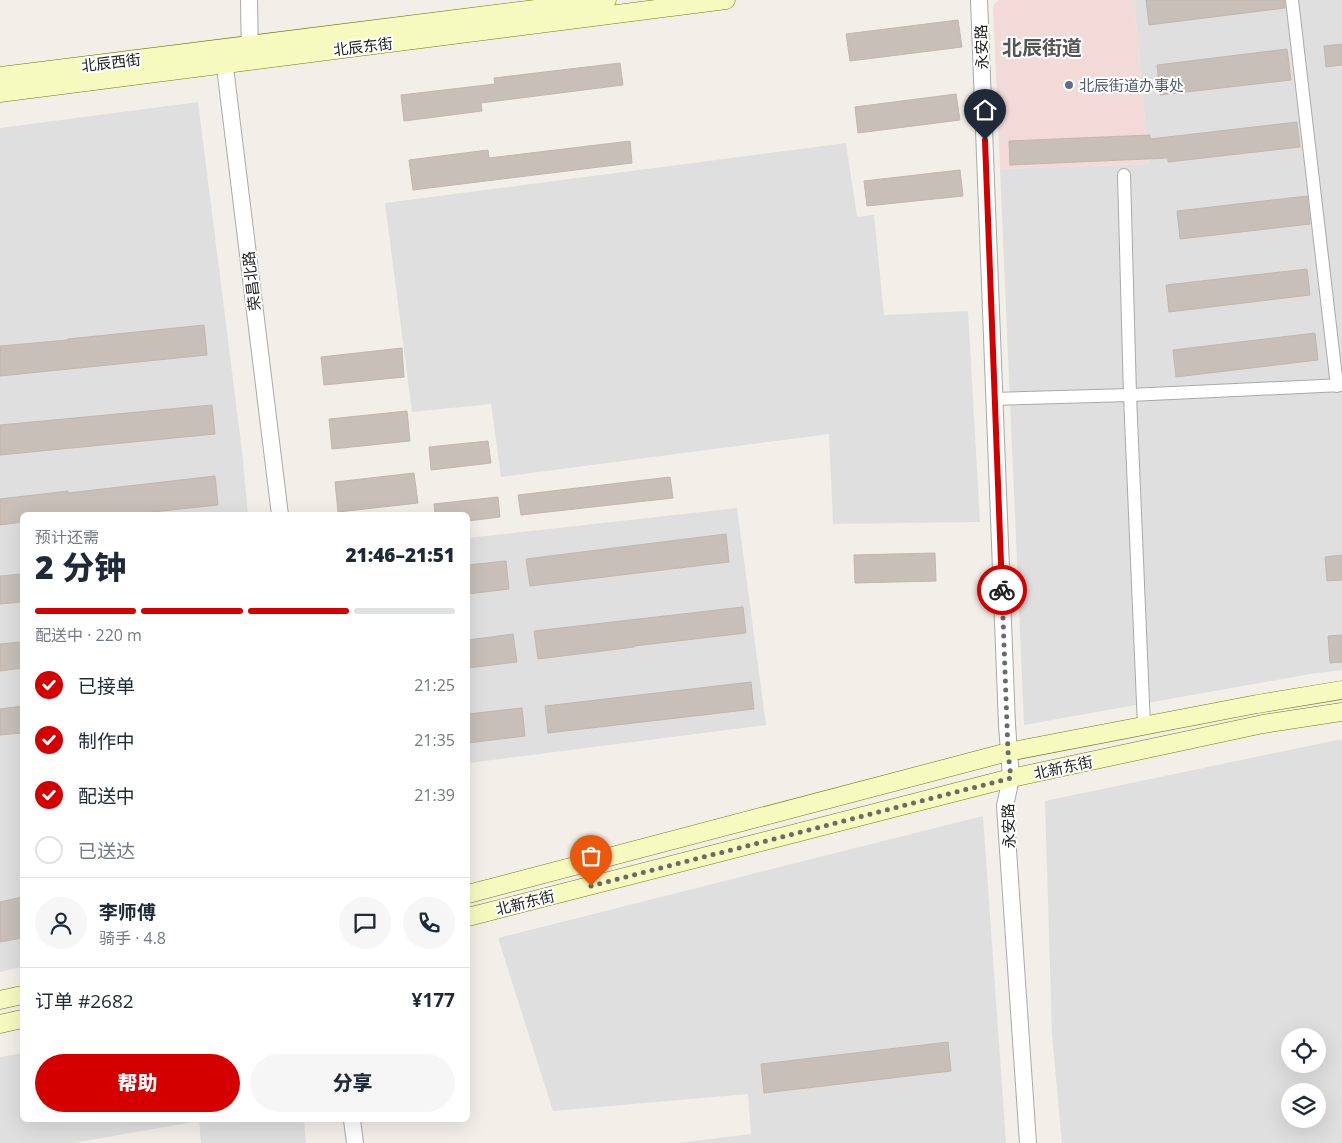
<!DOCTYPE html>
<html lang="zh">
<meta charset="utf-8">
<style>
body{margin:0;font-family:"Open Sans","Noto Sans SC",sans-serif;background:#f6f6f7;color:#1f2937;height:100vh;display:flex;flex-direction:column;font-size:19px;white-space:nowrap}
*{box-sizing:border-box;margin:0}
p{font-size:16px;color:#747a83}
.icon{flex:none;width:28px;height:28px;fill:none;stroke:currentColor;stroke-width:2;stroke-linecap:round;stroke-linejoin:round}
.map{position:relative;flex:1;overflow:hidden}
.side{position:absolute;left:20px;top:512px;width:450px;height:610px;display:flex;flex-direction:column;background:#fff;border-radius:8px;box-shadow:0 5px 20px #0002}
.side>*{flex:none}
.controls{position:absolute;left:1281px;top:1028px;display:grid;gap:10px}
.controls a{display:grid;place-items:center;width:45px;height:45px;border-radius:50%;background:#fff;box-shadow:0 5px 20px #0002;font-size:25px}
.pin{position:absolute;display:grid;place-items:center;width:42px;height:42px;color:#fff;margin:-51px -21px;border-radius:50% 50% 50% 0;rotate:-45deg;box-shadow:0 0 5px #0007}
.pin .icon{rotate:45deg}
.courier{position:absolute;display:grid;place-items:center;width:50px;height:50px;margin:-25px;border:4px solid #d40000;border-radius:50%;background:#fff;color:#222;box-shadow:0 1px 6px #0007}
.summary em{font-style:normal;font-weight:800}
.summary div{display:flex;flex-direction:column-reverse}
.summary{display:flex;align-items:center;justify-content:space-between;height:85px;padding:0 15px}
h1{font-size:32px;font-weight:800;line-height:38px}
.bar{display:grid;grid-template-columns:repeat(4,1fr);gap:8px 5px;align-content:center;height:60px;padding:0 15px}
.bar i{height:6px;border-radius:4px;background:#e0e1e3}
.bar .on{background:#d40000}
.bar p{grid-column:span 4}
.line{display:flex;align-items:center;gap:12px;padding:0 15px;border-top:1px solid #e0e1e3}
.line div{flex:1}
.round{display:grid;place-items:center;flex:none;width:52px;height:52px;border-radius:26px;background:#f6f6f7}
ol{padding:0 15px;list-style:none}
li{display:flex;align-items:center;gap:15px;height:55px}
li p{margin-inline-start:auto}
li .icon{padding:5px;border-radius:50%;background:#d40000;color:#fff;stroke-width:4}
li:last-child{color:#747a83}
li i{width:28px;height:28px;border:2px solid #e0e1e3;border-radius:50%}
.cta{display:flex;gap:10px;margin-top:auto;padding:10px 15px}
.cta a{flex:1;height:58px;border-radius:30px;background:#d40000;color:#fff;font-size:20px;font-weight:800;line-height:58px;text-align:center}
.cta a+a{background:#f6f6f7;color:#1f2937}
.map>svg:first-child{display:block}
</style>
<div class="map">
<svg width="1342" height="1143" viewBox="0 0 1342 1143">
<rect width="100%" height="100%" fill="#f2efe9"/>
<path fill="#e0dfdf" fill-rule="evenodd" d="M1134,0H1342V670L1310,674L1024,725L1000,169L1149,164Z
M198,102L242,451L248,515H22V967L0,972V128Z
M846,143L857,217L874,215L884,315L968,311L980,522L833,524L829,434L501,477L491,404L412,412L385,203Z
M737,508L766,725L468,763V538Z
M1342,739V1143H1062L1052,1035L1045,801ZM1290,1036H1318V1064H1290ZM1290,1091H1318V1119H1290Z
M983,816L1006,1143H678L751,1134L748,1094L553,1111L498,938Z
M22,1053V1120H304L306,1143H201L199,1121L73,1143H0V1057Z"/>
<path fill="#f2dad9" d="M998,0H1134L1149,164L1000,169L993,6Z"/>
<path fill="#c7bfb8" stroke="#c4b6ab" d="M1146,0H1284L1285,8L1149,25Z
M958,20L962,47L850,61L846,34Z
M1342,44V65L1326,67L1324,46Z
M1287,49L1291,80L1160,95L1157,65Z
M620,63L623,85L481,103L482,111L404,121L401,95L495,84L494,78Z
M956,94L960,120L858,133L855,107Z
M1297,122L1300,147L1168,162V158L1010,165L1009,141L1150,135V139Z
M630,141L632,163L413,190L409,160L488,150L489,158Z
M960,170L963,196L867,206L864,181Z
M1307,196L1310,224L1180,239L1177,211Z
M1307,269L1310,295L1169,312L1166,285Z
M204,325L207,355L0,376V346L68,340V339Z
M1315,333L1318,360L1176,377L1173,350Z
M402,348L404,377L324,385L321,357Z
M212,405L215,434L0,455V425Z
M407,411L410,441L332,449L329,419Z
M488,441L491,463L431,470L429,447Z
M414,473L418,503L338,512L335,482Z
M215,476L218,505L124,515H22V522L0,525V499L68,491V493Z
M670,477L673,498L521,515L518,495Z
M498,497L500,517L468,521V515H435L434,504Z
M726,534L729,562L530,586L526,559Z
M935,553L936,581L855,583L854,555Z
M1342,555V580L1327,581L1325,557Z
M506,561L509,589L468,594V565Z
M22,574V602L0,604V576Z
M743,607L746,633L634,646V647L538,659L534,631Z
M513,634L517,662L468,668V640Z
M1342,635V662L1330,663L1328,636Z
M22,642V668L0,671V644Z
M751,682L754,709L548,733L545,706Z
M22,706V733L0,735V709Z
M522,708L525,736L468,743V714Z
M22,897V938L0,942V902Z
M948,1042L951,1071L764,1093L761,1064Z"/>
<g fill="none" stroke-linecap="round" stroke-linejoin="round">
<defs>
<path id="minor" d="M1292,0L1337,386
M1124,175L1130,395L1144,726
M994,399L1130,395L1342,385"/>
<path id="tertiary" d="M249,0L250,58
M979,0L1007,725L1011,778L1005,806L1028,1143
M223,51L280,515
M352,1120L355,1143"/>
<path id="secondary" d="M0,76L607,0
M0,93L726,0
M468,894L1008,752L1257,704L1342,690
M468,917L1011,778L1263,724L1342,712
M0,1000L22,995
M0,1024L22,1019"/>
</defs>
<use href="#minor" stroke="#a9a9a9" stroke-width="14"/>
<use href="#tertiary" stroke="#a9a9a9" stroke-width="18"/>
<use href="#secondary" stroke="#707d05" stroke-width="19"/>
<use href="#minor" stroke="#fff" stroke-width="12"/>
<use href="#tertiary" stroke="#fff" stroke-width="16"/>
<use href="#secondary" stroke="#f7fabf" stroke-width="18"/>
</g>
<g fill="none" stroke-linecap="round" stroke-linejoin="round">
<path stroke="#6b6a68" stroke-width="5" stroke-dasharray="0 9" d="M591,886L1011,778L1008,752L1002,590"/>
<path stroke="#d40000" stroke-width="6" d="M985,140L1002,590"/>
</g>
<circle fill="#5c6f8a" stroke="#fff" stroke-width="2" cx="1069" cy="85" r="5"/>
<g text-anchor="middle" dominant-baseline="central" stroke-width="4" stroke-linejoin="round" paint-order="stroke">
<g font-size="15" fill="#222" stroke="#fff">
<text transform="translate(363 46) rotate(-7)">北辰东街</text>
<text transform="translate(981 47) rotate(-92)">永安路</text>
<text transform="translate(111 62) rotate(-7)">北辰西街</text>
<text transform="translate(251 281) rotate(-97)">荣昌北路</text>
<text transform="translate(1063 767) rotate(-12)">北新东街</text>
<text transform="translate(1008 826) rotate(-92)">永安路</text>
<text transform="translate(525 902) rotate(-14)">北新东街</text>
</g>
<g font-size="15" fill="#4e5e75" stroke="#fff" text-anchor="start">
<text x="1079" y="85">北辰街道办事处</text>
</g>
<g font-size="20" font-weight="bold" fill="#555" stroke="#fff">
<text x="1042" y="47">北辰街道</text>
</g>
</g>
</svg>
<div class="controls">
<a><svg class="icon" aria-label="locate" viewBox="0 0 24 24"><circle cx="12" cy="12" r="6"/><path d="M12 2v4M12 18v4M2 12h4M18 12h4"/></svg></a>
<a><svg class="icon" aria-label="layers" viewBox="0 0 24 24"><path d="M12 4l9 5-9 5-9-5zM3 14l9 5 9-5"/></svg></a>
</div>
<div class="pin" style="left:591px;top:886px;background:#ea580c"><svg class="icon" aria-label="bag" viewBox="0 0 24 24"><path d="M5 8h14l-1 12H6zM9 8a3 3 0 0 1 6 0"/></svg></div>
<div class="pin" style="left:985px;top:140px;background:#1f2937"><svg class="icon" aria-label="home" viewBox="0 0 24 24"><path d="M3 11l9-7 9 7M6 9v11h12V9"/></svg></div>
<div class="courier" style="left:1002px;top:590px"><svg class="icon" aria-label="bike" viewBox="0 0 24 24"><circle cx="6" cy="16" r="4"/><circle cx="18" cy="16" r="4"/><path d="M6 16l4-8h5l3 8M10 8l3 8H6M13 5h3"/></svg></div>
<section class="side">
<div class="summary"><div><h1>2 分钟</h1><p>预计还需</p></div><em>21:46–21:51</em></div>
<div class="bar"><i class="on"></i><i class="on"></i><i class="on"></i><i></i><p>配送中 · 220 m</p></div>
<ol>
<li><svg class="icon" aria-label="check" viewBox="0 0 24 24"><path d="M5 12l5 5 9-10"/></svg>已接单<p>21:25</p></li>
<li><svg class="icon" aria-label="check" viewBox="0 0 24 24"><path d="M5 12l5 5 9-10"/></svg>制作中<p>21:35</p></li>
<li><svg class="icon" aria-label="check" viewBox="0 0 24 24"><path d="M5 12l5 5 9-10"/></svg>配送中<p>21:39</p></li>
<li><i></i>已送达</li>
</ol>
<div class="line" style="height:90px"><a class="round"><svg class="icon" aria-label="person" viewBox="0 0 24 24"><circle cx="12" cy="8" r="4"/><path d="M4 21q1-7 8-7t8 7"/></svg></a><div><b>李师傅</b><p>骑手 · 4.8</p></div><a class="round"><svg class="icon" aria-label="chat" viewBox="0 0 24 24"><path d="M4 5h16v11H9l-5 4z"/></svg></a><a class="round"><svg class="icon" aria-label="phone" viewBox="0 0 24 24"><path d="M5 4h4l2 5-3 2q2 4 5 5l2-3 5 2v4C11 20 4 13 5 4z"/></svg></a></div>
<div class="line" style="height:65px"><div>订单 #2682</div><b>¥177</b></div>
<div class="cta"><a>帮助</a><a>分享</a></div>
</section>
</div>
